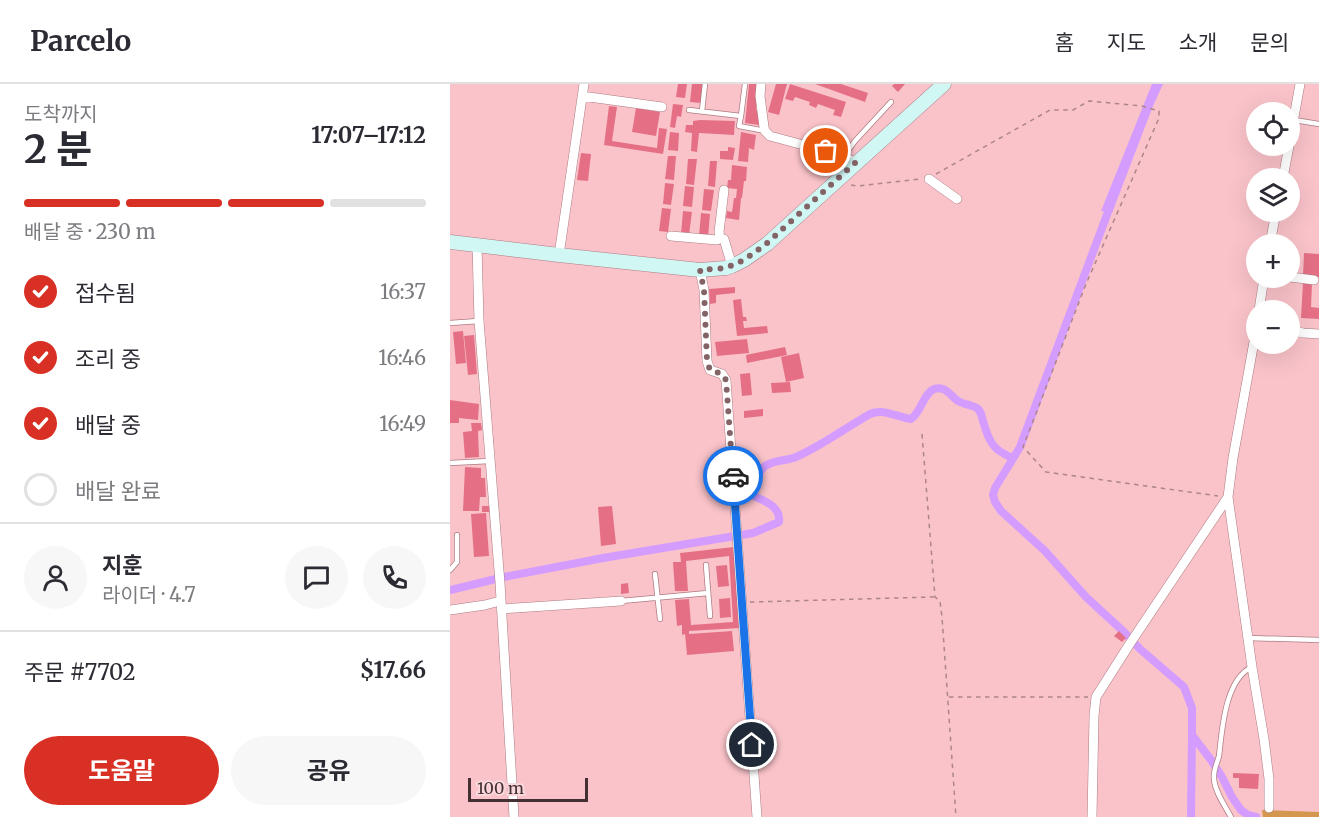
<!DOCTYPE html>
<html lang="ko">
<meta charset="utf-8">
<style>
body{margin:0;font-family:Merriweather,"Noto Sans KR",serif;background:#f7f7f7;color:#2b2b33;height:100vh;display:flex;flex-direction:column;font-size:22px;white-space:nowrap}
*{box-sizing:border-box;margin:0}
p{font-size:20px;color:#7c7c81}
.icon{flex:none;width:33px;height:33px;fill:none;stroke:currentColor;stroke-width:2;stroke-linecap:round;stroke-linejoin:round}
.map{position:relative;flex:1;overflow:hidden}
.drawer{display:flex;flex-direction:column;background:#fff;width:450px}
.drawer>*{flex:none}
.controls{position:absolute;left:796px;top:18px;display:grid;gap:12px}
.controls a{display:grid;place-items:center;width:54px;height:54px;border-radius:50%;background:#fff;box-shadow:0 6px 24px #0002;font-size:30px}
.scale{position:absolute;left:18px;bottom:15px;width:120px;box-sizing:border-box;padding-left:6px;border:3px solid #442f32;border-top:0;font-size:16px;line-height:21px;white-space:nowrap;color:#442f32;-webkit-text-stroke:4px #f9d7db;paint-order:stroke}
.pin{position:absolute;display:grid;place-items:center;width:51px;height:51px;color:#fff;margin:-26px;border:3px solid #fff;border-radius:50%;box-shadow:0 2px 6px #0007}
.courier{position:absolute;display:grid;place-items:center;width:60px;height:60px;margin:-30px;border:4px solid #1a73e8;border-radius:50%;background:#fff;color:#222;box-shadow:0 2px 8px #0007}
.overview em{font-style:normal;font-weight:700}
.overview div{display:flex;flex-direction:column-reverse}
.overview{display:flex;align-items:center;justify-content:space-between;height:102px;padding:0 24px}
h1{font-size:39px;font-weight:700;line-height:45px}
.bar{display:grid;grid-template-columns:repeat(4,1fr);gap:9px 6px;align-content:center;height:72px;padding:0 24px}
.bar i{height:8px;border-radius:4px;background:#e1e1e2}
.bar .active{background:#d93025}
.bar p{grid-column:span 4}
.line{display:flex;align-items:center;gap:15px;padding:0 24px;border-top:2px solid #e1e1e2}
.line div{flex:1}
.round{display:grid;place-items:center;flex:none;width:63px;height:63px;border-radius:32px;background:#f7f7f7}
ol{padding:0 24px;list-style:none}
li{display:flex;align-items:center;gap:18px;height:66px}
li p{margin-inline-start:auto}
li .icon{padding:6px;border-radius:50%;background:#d93025;color:#fff;stroke-width:4}
li:last-child{color:#7c7c81}
li i{width:33px;height:33px;border:3px solid #e1e1e2;border-radius:50%}
.action{display:flex;gap:12px;margin-top:auto;padding:12px 24px}
.action a{flex:1;height:69px;border-radius:36px;background:#d93025;color:#fff;font-size:24px;font-weight:700;line-height:69px;text-align:center}
.action a+a{background:#f7f7f7;color:#2b2b33}
header{display:flex;align-items:center;gap:36px;box-sizing:border-box;height:84px;padding:0 30px;background:#fff;border-bottom:2px solid #e1e1e2}
header strong{font-size:28px}
nav{display:flex;gap:33px;margin-inline-start:auto;font-size:21px}
main{display:flex;flex:1;min-height:0}
.map>svg:first-child{display:block}
</style>
<header>
<strong>Parcelo</strong>
<nav><a>홈</a><a>지도</a><a>소개</a><a>문의</a></nav>
</header>
<main>
<section class="drawer">
<div class="overview"><div><h1>2 분</h1><p>도착까지</p></div><em>17:07–17:12</em></div>
<div class="bar"><i class="active"></i><i class="active"></i><i class="active"></i><i></i><p>배달 중 · 230 m</p></div>
<ol>
<li><svg class="icon" aria-label="check" viewBox="0 0 24 24"><path d="M5 12l5 5 9-10"/></svg>접수됨<p>16:37</p></li>
<li><svg class="icon" aria-label="check" viewBox="0 0 24 24"><path d="M5 12l5 5 9-10"/></svg>조리 중<p>16:46</p></li>
<li><svg class="icon" aria-label="check" viewBox="0 0 24 24"><path d="M5 12l5 5 9-10"/></svg>배달 중<p>16:49</p></li>
<li><i></i>배달 완료</li>
</ol>
<div class="line" style="height:108px"><a class="round"><svg class="icon" aria-label="person" viewBox="0 0 24 24"><circle cx="12" cy="8" r="4"/><path d="M4 21q1-7 8-7t8 7"/></svg></a><div><b>지훈</b><p>라이더 · 4.7</p></div><a class="round"><svg class="icon" aria-label="chat" viewBox="0 0 24 24"><path d="M4 5h16v11H9l-5 4z"/></svg></a><a class="round"><svg class="icon" aria-label="phone" viewBox="0 0 24 24"><path d="M5 4h4l2 5-3 2q2 4 5 5l2-3 5 2v4C11 20 4 13 5 4z"/></svg></a></div>
<div class="line" style="height:78px"><div>주문 #7702</div><b>$17.66</b></div>
<div class="action"><a>도움말</a><a>공유</a></div>
</section>
<div class="map">
<svg width="869" height="733" viewBox="0 0 869 733">
<rect width="100%" height="100%" fill="#fac3ca"/>
<path fill="#d3974e" d="M812,726L869,728V733H813Z"/>
<path fill="#d49cfe" d="M702,0H713L703,22L662,129L651,127Z"/>
<g fill="none" stroke-linecap="round" stroke-linejoin="round">
<path stroke="#d49cfe" stroke-width="8" d="M661,120L570,363L545,404L543,411L545,418L551,427L595,467L636,513L673,547L690,565L734,603L742,624V651L761,676L772,693L782,713L791,726L798,731L806,733
M0,506L54,493L153,474L303,449L329,438C331,423 315,417 304,412C301,403 308,388 315,382C324,376 336,377 346,373C370,363 397,343 420,330C434,324 446,333 461,335C472,327 473,310 484,305C487,304 490,304 493,305C499,307 503,314 508,317C514,321 525,321 529,326C532,330 532,335 534,340C539,358 544,367 563,374
M741,733L742,651"/>
</g>
<path fill="#e57086" d="M228,0H237L235,14L226,13Z
M242,0H254L251,19L240,18Z
M299,0H309L306,26L310,27L309,41L295,39Z
M326,0H337L329,31L318,28Z
M340,0L396,18L391,33L383,31L385,26L368,20L366,24L359,21L360,18L345,13L343,17L335,15Z
M365,0H391L418,9L415,18Z
M444,0H455L448,8L442,2Z
M223,20L233,21L231,33L227,32L225,44L220,43Z
M159,22L167,23L162,57L207,64L209,44L217,45L213,70L154,61Z
M186,24L210,28L206,52L182,48Z
M250,36L285,37L284,51L249,49L247,68L241,67L242,49L235,48L236,41H243V37Z
M220,48L229,49L228,67L218,66Z
M291,48L306,51L304,66L299,64L298,78L288,77Z
M278,63L285,64L283,76L270,75V67H278Z
M131,69L141,70L138,97L127,96Z
M218,72H226L224,96L215,95Z
M238,75H247L244,101L236,100Z
M260,77H267L265,103L258,102Z
M282,81L297,83L296,97H294L292,114H291L289,136L276,134L277,127L282,128L284,114H286L287,105L277,104L278,96H281Z
M215,99L224,100L221,121L213,120Z
M235,102L244,103L242,123L233,122Z
M254,105L264,106L261,127L252,126Z
M212,124L221,125L218,148L209,147Z
M233,127L242,128L239,151L231,150Z
M251,129L260,130L258,153L249,152Z
M854,169L869,170V193L853,192Z
M853,199L862,200L861,223L869,224V235L851,234Z
M285,203V209L266,211V219L260,220L259,205Z
M291,215L293,233H296L297,237H293L294,244L317,242L318,249L287,252L283,216Z
M13,247L16,279L6,280L3,248Z
M24,251L27,290L18,291L14,252Z
M297,255L299,269L267,272L265,258Z
M335,263L337,271L297,279L296,271Z
M349,269L354,294L336,298L331,273Z
M300,289L302,311L292,312L290,290Z
M340,298L341,308L322,309L321,299Z
M0,316L29,320L28,336L9,334V339H0Z
M313,325V332L294,334V327Z
M21,339H31L32,346L28,347L29,373L15,374L13,348L22,347Z
M15,383L31,384V394H35L36,413H30L29,427H13Z
M32,422H42V428H32Z
M162,422L166,460L151,462L148,423Z
M36,429L39,472L24,473L21,430Z
M284,463L290,544L239,547V550L282,547L284,567L237,571L235,550L232,551V541L227,542L225,516L239,515L241,541L283,538L279,472L236,477L238,507H225L223,478H231L230,469Z
M277,481L279,502L268,503L266,482Z
M178,499L179,509L171,510V500Z
M280,514L281,533L270,534L269,515Z
M669,547L676,554L672,558L664,552Z
M783,689L809,690L808,705L789,704V694H783Z"/>
<g fill="none" stroke-linecap="round" stroke-linejoin="round">
<defs>
<path id="lane" d="M239,26L291,32L289,42L315,47
M252,27L255,0
M291,32L295,0
M844,36L869,40
M394,72L405,57L441,18
M0,239L29,237
M0,379L40,377
M256,481L260,532
M0,486L7,478V451
M205,490L210,535
M171,517L258,509
M798,554L869,556
M781,733C775,722 765,708 764,695C763,686 767,680 769,672C772,646 775,595 802,583"/>
<path id="street" d="M311,0L310,12L314,43L315,47L320,52L394,72L405,79
M132,12L212,23
M840,55L850,0
M833,94L839,62
M479,95L507,115
M274,106L269,148L270,154L274,155L282,182
M221,152L267,156L270,154
M820,160L826,128
M27,161L29,237L50,499L64,733
M109,171L134,0
M250,186L254,206L257,277L260,286L272,290L276,296L307,733
M840,193L864,196
M809,226L814,194
M807,241L783,374L778,413L802,583L814,655L819,695V724
M840,246L853,249L869,250
M51,525L171,517
M0,526L35,521L50,517
M642,733L644,632L646,613L679,561L778,413"/>
<path id="secondary" d="M0,158L109,171L250,186L276,184L282,182L294,176L317,160L494,0"/>
</defs>
<use href="#lane" stroke="#ad7b82" stroke-width="6"/>
<use href="#street" stroke="#ad7b82" stroke-width="10"/>
<use href="#secondary" stroke="#ad7b82" stroke-width="15"/>
<path stroke="#ad858a" stroke-width="1.5" stroke-dasharray="4.5 4.5" stroke-linecap="butt" d="M486,90L600,26H623L639,17L692,22L709,27V34L636,200L573,363L596,388L768,412
M401,101L408,102L470,95
M472,350L485,513L490,517L492,533L506,733
M300,518L484,513
M499,613H638"/>
<use href="#lane" stroke="#fff" stroke-width="4.5"/>
<use href="#street" stroke="#fff" stroke-width="9"/>
<use href="#secondary" stroke="#d1f7f5" stroke-width="14"/>
</g>
<g fill="none" stroke-linecap="round" stroke-linejoin="round">
<path stroke="#846367" stroke-width="6" stroke-dasharray="0 10.8" d="M283,392L276,296L272,290L260,286L257,277L254,206L250,186L276,184L294,176L316,160L405,79L394,72L376,67"/>
<path stroke="#1a73e8" stroke-width="8" d="M283,392L302,661"/>
</g>
</svg>
<div class="controls">
<a><svg class="icon" aria-label="locate" viewBox="0 0 24 24"><circle cx="12" cy="12" r="6"/><path d="M12 2v4M12 18v4M2 12h4M18 12h4"/></svg></a>
<a><svg class="icon" aria-label="layers" viewBox="0 0 24 24"><path d="M12 4l9 5-9 5-9-5zM3 14l9 5 9-5"/></svg></a>
<a>+</a>
<a>−</a>
</div>
<div class="scale">100 m</div>
<div class="pin" style="left:376px;top:67px;background:#ea580c"><svg class="icon" aria-label="bag" viewBox="0 0 24 24"><path d="M5 8h14l-1 12H6zM9 8a3 3 0 0 1 6 0"/></svg></div>
<div class="pin" style="left:302px;top:661px;background:#1f2937"><svg class="icon" aria-label="home" viewBox="0 0 24 24"><path d="M3 11l9-7 9 7M6 9v11h12V9"/></svg></div>
<div class="courier" style="left:283px;top:392px"><svg class="icon" aria-label="car" viewBox="0 0 24 24"><path d="M5 17H2v-5l4-1 3-4h7l3 4 3 1v5h-3M9 17h6M6 11h13"/><circle cx="7" cy="17" r="2"/><circle cx="17" cy="17" r="2"/></svg></div>
</div>
</main>
